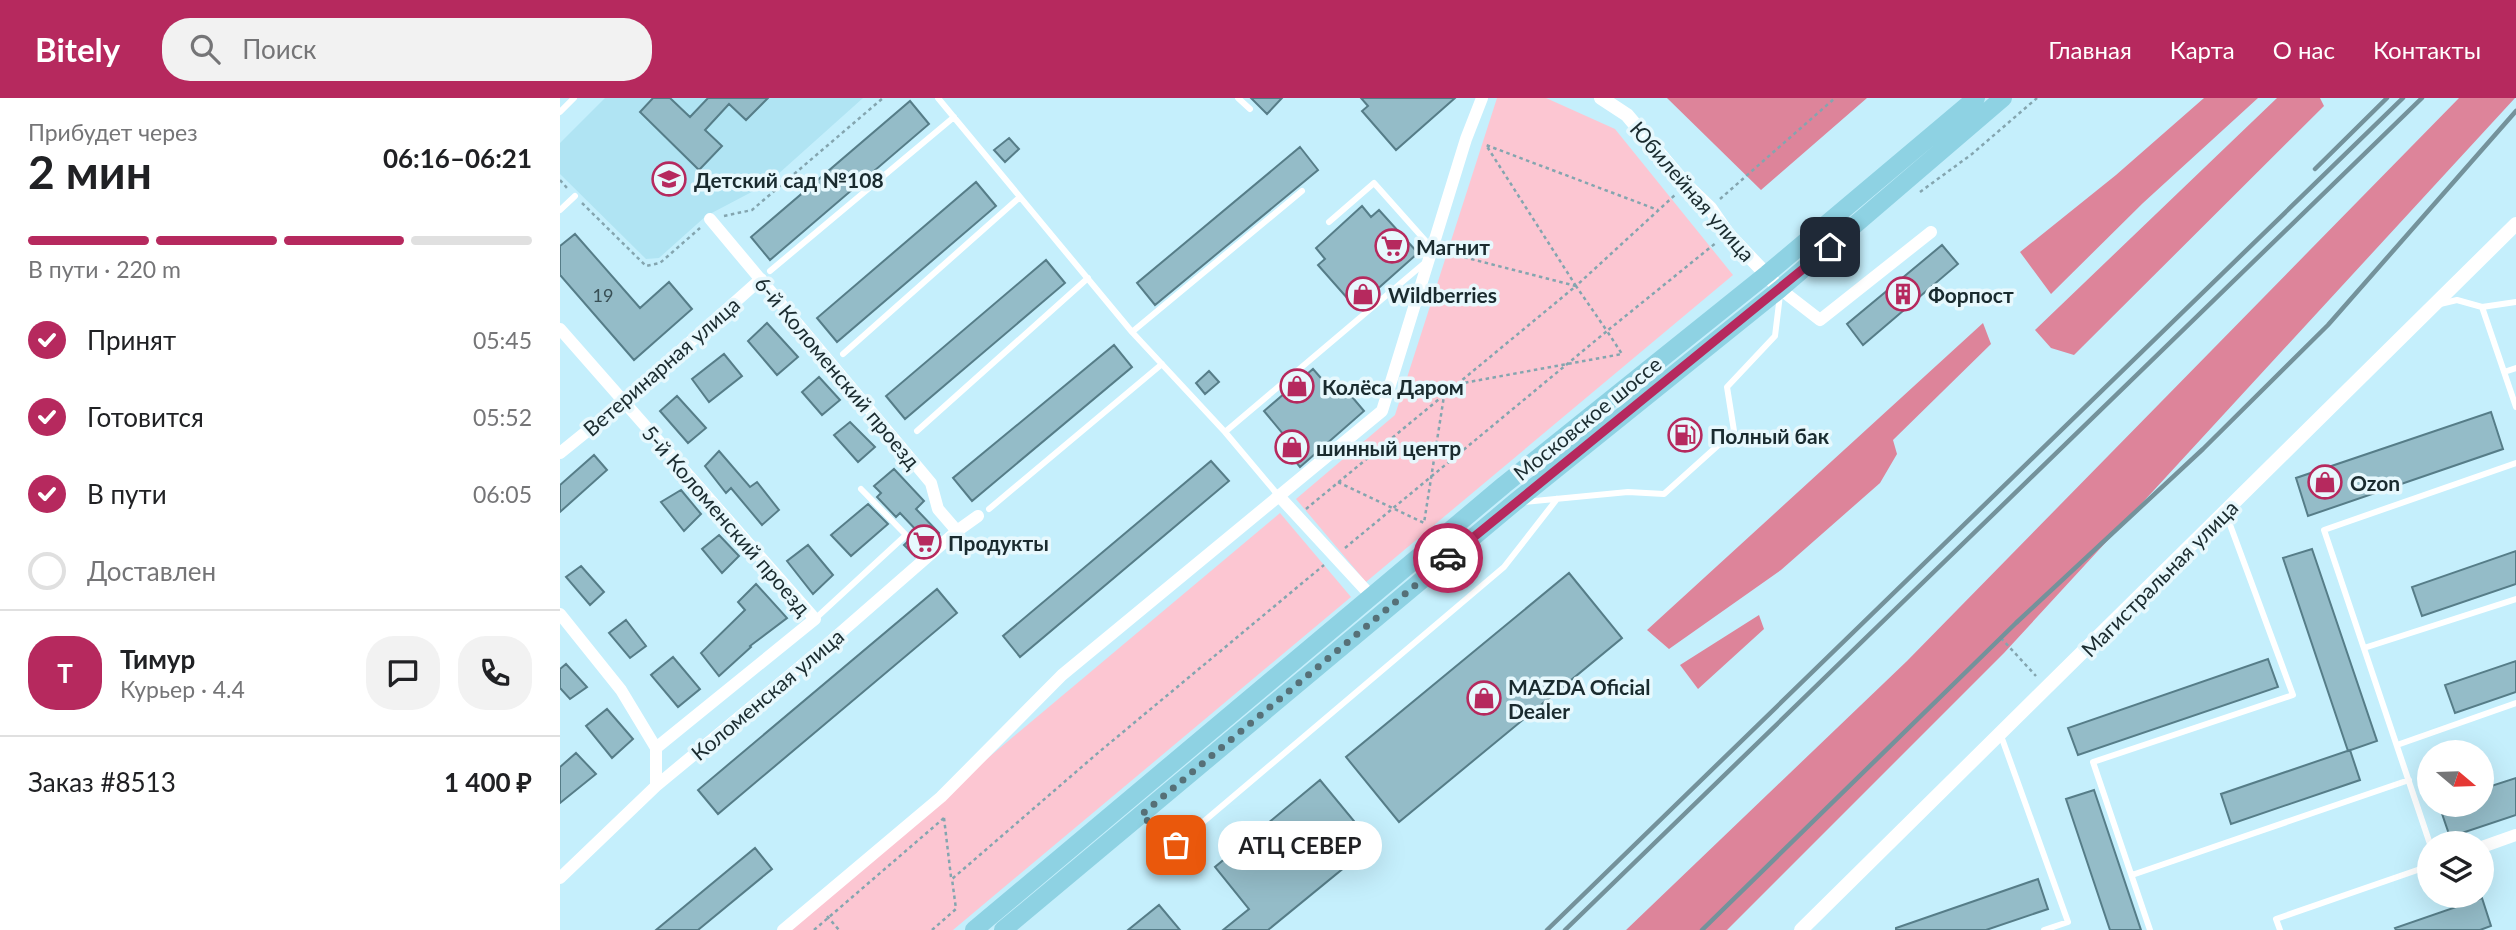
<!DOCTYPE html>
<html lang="ru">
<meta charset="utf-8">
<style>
body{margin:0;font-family:Lato,sans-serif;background:#f2f2f2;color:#202124;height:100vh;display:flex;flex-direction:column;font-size:26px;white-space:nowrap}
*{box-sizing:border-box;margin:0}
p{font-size:23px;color:#757577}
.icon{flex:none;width:38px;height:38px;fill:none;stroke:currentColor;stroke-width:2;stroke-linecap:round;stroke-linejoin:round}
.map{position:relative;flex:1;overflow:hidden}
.side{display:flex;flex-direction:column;background:#fff;width:560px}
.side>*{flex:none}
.needle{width:46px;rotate:109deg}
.fabs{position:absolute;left:1857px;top:642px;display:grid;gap:14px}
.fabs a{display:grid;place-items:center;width:77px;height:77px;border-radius:50%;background:#fff;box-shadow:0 7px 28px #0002;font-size:35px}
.pin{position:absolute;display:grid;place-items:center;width:60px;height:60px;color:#fff;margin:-30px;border-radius:14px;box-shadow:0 4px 10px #0006}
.courier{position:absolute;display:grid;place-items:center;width:70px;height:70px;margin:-35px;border:5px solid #b6295e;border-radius:50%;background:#fff;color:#222;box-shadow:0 2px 9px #0007}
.bubble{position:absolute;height:49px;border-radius:24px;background:#fff;box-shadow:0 7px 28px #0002;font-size:23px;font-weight:700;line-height:49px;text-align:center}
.summary em{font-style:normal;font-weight:700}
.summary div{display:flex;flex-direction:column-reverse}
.summary{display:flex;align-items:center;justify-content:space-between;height:119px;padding:0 28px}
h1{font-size:46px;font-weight:700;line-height:52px}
.bar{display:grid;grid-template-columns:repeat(4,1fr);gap:10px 7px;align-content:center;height:84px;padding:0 28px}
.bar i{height:9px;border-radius:5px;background:#e0e0e0}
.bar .current{background:#b6295e}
.bar p{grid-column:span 4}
.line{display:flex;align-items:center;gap:18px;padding:0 28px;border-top:2px solid #e0e0e0}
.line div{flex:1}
.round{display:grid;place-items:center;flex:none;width:74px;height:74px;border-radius:28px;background:#f2f2f2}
ol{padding:0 28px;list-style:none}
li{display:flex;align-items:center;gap:21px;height:77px}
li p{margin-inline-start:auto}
li .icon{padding:7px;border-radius:50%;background:#b6295e;color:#fff;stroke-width:4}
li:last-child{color:#757577}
li i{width:38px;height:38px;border:4px solid #e0e0e0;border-radius:50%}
header{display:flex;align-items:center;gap:42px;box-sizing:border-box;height:98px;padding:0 35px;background:#b6295e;color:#fff}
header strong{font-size:33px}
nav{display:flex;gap:38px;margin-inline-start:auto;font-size:24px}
.search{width:490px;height:63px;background:#f2f2f2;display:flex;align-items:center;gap:18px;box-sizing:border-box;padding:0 24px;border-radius:28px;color:#757577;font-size:26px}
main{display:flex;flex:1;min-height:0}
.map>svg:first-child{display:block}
</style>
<header>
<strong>Bitely</strong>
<div class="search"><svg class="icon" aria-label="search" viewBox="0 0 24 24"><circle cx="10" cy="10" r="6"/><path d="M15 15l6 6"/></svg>Поиск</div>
<nav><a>Главная</a><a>Карта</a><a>О нас</a><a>Контакты</a></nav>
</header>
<main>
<section class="side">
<div class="summary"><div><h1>2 мин</h1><p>Прибудет через</p></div><em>06:16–06:21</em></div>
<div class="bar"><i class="current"></i><i class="current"></i><i class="current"></i><i></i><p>В пути · 220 m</p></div>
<ol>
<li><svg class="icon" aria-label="check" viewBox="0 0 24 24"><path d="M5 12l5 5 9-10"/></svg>Принят<p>05:45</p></li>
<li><svg class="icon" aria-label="check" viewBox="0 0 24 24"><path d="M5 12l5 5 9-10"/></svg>Готовится<p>05:52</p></li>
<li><svg class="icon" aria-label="check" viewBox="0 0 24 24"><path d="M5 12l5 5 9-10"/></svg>В пути<p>06:05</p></li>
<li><i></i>Доставлен</li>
</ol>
<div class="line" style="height:126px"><b class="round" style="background:#b6295e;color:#fff">Т</b><div><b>Тимур</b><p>Курьер · 4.4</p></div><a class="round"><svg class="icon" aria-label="chat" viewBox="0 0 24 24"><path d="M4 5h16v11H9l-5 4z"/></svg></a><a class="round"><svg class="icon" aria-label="phone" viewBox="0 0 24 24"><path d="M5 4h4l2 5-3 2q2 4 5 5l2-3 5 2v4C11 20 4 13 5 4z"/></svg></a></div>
<div class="line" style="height:91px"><div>Заказ #8513</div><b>1 400 ₽</b></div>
</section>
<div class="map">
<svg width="1956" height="832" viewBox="0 0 1956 832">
<rect width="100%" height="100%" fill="#c5effc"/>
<path fill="#b0e4f3" d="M45,0H303L207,86L146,118L99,160L86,161L0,76V45Z"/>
<path fill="#fcc6d2" d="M937,0H986L1055,31L1173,177L806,484L736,401L835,317Z
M720,415L791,499L393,832H223Z"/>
<path fill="#dd849a" d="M1107,0H1307L1201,92Z
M1644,0H1698L1583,105L1491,196L1460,154L1556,77Z
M1717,0H1760L1764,8L1514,257L1491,250L1475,232Z
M1899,0H1955L1444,555L1167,832H1066L1347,563Z
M1423,225L1431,246L1333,342L1337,356L1320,385L1221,472L1109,551L1087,532Z
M1199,517L1204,531L1138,591L1120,567Z"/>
<path fill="#94bcc8" stroke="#567d88" stroke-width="2" d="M93,0H110L130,19L148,0H208L186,22L169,6L145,32L162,48L139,72L80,14Z
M691,0H722L707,16Z
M801,0H895L836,52L802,13L808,8Z
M350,3L369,26L210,162L191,139Z
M449,40L459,51L445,64L434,52Z
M740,49L758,72L595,207L577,185Z
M416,84L436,108L277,244L257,220Z
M802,108L811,119L819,112L858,155L796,210L758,167L765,161L756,150Z
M15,136L80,210L109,184L132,211L74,262L0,177V148Z
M1382,147L1398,166L1303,247L1287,226Z
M486,162L505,185L345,321L326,298Z
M207,225L238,259L217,277L188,243Z
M554,247L572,269L412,403L393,380Z
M164,256L182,278L149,304L132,281Z
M753,271L774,295L782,287L804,313L740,369L718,342L724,337L704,313Z
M649,273L659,284L645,296L636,285Z
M259,279L280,302L262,317L242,294Z
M117,298L146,330L128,345L100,313Z
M1931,314L1943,351L1748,418L1736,380Z
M290,324L315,349L298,364L274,337Z
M159,353L190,389L197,384L219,412L202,427L171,390L166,395L145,368Z
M34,357L47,372L0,414V387Z
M651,363L669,383L460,559L443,538Z
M334,371L364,403L356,411L379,435L355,458L344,447L358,434L340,415L336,419L317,399L321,395L314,388Z
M121,392L141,416L124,433L101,404Z
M308,406L328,426L291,458L271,437Z
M159,437L179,458L162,475L142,451Z
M248,447L273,477L253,496L227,463Z
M1752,451L1817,643L1788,653L1723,460Z
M1956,453V486L1862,518L1852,489Z
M21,468L44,494L30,507L6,479Z
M1009,475L1062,540L839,724L786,659Z
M196,486L227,520L190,548L191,549L159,578L141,555L185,512L178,504Z
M377,491L397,515L158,716L138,692Z
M66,522L86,548L70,560L49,535Z
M113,559L140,591L118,609L91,577Z
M1708,561L1718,589L1518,657L1508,630Z
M1956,563V594L1895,615L1885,587Z
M6,566L27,589L10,601L0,590V571Z
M47,611L73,641L52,660L26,628Z
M1790,652L1800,682L1671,726L1661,696Z
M16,655L36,676L0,705V669Z
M1956,680V717L1890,739L1879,707H1922V691Z
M760,682L813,746L708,832H663L689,811L655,769Z
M1534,692L1581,832H1550L1506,701Z
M195,750L212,771L138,832H96Z
M1478,781L1488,811L1426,832H1336V830Z
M1922,800L1931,828L1920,832H1836L1835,830Z
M599,807L620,832H568Z"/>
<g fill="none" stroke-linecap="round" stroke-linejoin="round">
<path stroke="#84a5af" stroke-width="2.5" stroke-dasharray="3.5 3.5" stroke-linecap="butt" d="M0,82L7,90
M1360,94L1412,56L1477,0
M1160,101L1275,0
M22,105L86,168L100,165L140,130
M164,118L192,112L323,0
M884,154L1016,188
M1016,188L926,47L1098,112
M843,296L1062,256L1047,233L1157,144
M778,384L864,425L884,298
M746,411L1016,188
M785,450L1047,233L1016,188L1116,96
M1441,540L1476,578
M384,720L391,779
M267,818L279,832
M254,832L384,720
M372,832L396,811L392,781L539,654L764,467"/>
<path stroke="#fff" stroke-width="6" d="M378,0L572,234L665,334L718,397
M678,0L690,11
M0,14L14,0
M0,112L15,98
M769,124L814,85L871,149
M210,173L394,19
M1880,206L1897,202L1922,209L1956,309
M1922,209L1956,204
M572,234L742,93
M283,256L460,99
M1944,274L1956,270
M357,333L528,180
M665,334L867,163
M963,404L1068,394L1104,396L1174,333L1167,289L1215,238L1220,197
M429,411L602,266
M255,521L346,437L301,391
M1804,550L1956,501
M1440,635L1508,824L1484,832
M1837,647L1956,605
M582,718L616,747L944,469L997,401
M1870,746L1764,432L1956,365
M1572,777L1849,682
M1590,832L1533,664L1733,597L1669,424V414
M1720,832L1716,821L1869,768"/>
<path stroke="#fff" stroke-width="12" d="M150,121L371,385L378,411L397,433
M1220,191L1260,222L1371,134
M0,231L255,521L96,650
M0,355L63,304L201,181
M718,397L812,499
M0,516L61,592L96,650V688
M1922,749L1956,737
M0,780L96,688L271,543L397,433L418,418
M223,832L381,699L502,577L822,313L906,41L922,0"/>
<path stroke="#fff" stroke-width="14" d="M1041,0L1067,17L1126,87L1150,110L1168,136L1220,191
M1241,832L1956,126"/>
<path stroke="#8ed2e3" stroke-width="18" d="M414,832L944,387L1207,176L1416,0
M443,832L954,405L1220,191L1443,0"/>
<path stroke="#74929b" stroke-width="4.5" d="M1755,71L1827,0
M987,832L1843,0
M1005,832L1862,0
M1142,832L1456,525L1643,351L1768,227L1956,13"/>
</g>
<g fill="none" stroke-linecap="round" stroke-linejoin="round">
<path stroke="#567077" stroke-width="7" stroke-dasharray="0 12.6" d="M616,747L581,717L888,460"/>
<path stroke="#b6295e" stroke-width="9" d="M888,460L1270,149"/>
</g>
<defs>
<symbol id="school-ring" viewBox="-11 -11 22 22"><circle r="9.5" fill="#e7f8fd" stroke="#b6295e" stroke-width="1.5"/><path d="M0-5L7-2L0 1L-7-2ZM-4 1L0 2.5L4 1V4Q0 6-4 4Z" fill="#b6295e"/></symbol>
<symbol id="supermarket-ring" viewBox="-11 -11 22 22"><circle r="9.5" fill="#e7f8fd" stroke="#b6295e" stroke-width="1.5"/><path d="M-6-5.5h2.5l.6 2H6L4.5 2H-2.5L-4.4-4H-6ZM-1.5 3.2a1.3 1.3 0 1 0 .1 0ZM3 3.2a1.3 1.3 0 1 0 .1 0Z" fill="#b6295e"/></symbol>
<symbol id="shop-ring" viewBox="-11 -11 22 22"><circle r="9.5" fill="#e7f8fd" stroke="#b6295e" stroke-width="1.5"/><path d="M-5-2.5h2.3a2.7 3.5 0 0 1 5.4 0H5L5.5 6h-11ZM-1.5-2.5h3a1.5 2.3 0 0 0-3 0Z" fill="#b6295e"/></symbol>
<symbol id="building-ring" viewBox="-11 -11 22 22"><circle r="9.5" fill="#e7f8fd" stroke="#b6295e" stroke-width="1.5"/><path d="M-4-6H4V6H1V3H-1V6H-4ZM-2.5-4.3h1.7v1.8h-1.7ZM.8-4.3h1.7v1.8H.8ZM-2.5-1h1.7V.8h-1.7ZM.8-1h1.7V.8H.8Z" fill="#b6295e"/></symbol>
<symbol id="fuel-ring" viewBox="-11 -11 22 22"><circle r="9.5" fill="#e7f8fd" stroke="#b6295e" stroke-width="1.5"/><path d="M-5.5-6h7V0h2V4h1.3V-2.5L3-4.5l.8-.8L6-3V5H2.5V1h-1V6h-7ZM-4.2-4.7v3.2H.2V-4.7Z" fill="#b6295e"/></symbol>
</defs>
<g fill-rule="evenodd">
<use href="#school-ring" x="90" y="62" width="38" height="38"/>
<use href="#supermarket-ring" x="813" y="129" width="38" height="38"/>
<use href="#shop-ring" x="784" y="177" width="38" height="38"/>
<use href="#building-ring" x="1324" y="177" width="38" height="38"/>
<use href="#shop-ring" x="718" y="269" width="38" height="38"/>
<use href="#fuel-ring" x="1106" y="318" width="38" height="38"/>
<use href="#shop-ring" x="713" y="330" width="38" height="38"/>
<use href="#shop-ring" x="1746" y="365" width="38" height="38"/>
<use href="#supermarket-ring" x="345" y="425" width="38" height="38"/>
<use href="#shop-ring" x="905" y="581" width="38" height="38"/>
</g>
<g text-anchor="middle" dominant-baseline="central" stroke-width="7" stroke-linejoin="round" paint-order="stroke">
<g font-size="18" fill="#384f55">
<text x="43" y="197">19</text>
</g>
<g font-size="21" font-weight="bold" fill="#1a2b2f" stroke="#e7f8fd" text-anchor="start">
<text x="134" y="81">Детский сад №108</text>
<text x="856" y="148">Магнит</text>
<text x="828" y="196">Wildberries</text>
<text x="1368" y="196">Форпост</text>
<text x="762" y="288">Колёса Даром</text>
<text x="1150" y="337">Полный бак</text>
<text x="756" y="349">шинный центр</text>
<text x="1790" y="384">Ozon</text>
<text x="388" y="444">Продукты</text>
<text x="948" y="588">MAZDA Oficial<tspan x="948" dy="24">Dealer</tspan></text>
</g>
<g font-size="21" fill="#1a2b2f" stroke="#e7f8fd">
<text transform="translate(1133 93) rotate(49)">Юбилейная улица</text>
<text transform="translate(101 268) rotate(-41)">Ветеринарная улица</text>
<text transform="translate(278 274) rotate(50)">6-й Коломенский проезд</text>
<text transform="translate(1027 320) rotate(-39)">Московское шоссе</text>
<text transform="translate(167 422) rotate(49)">5-й Коломенский проезд</text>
<text transform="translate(1599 480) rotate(-45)">Магистральная улица</text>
<text transform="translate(207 596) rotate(-40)">Коломенская улица</text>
</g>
</g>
</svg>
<div class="fabs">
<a><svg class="needle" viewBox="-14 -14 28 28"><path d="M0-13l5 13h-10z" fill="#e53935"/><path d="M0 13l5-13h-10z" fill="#757577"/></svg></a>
<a><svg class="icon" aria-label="layers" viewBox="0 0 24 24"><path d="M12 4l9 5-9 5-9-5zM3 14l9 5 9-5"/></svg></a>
</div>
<div class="pin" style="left:616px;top:747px;background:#ea580c"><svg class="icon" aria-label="bag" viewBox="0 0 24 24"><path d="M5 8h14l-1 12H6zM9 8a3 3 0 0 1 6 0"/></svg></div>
<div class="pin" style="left:1270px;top:149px;background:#1f2937"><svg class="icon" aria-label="home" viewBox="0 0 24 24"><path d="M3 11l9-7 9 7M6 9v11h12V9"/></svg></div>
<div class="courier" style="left:888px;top:460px"><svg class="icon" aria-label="car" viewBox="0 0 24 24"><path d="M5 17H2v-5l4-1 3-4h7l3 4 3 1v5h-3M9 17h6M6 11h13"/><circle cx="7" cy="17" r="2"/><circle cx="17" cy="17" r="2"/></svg></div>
<div class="bubble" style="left:658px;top:723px;width:164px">АТЦ СЕВЕР</div>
</div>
</main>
